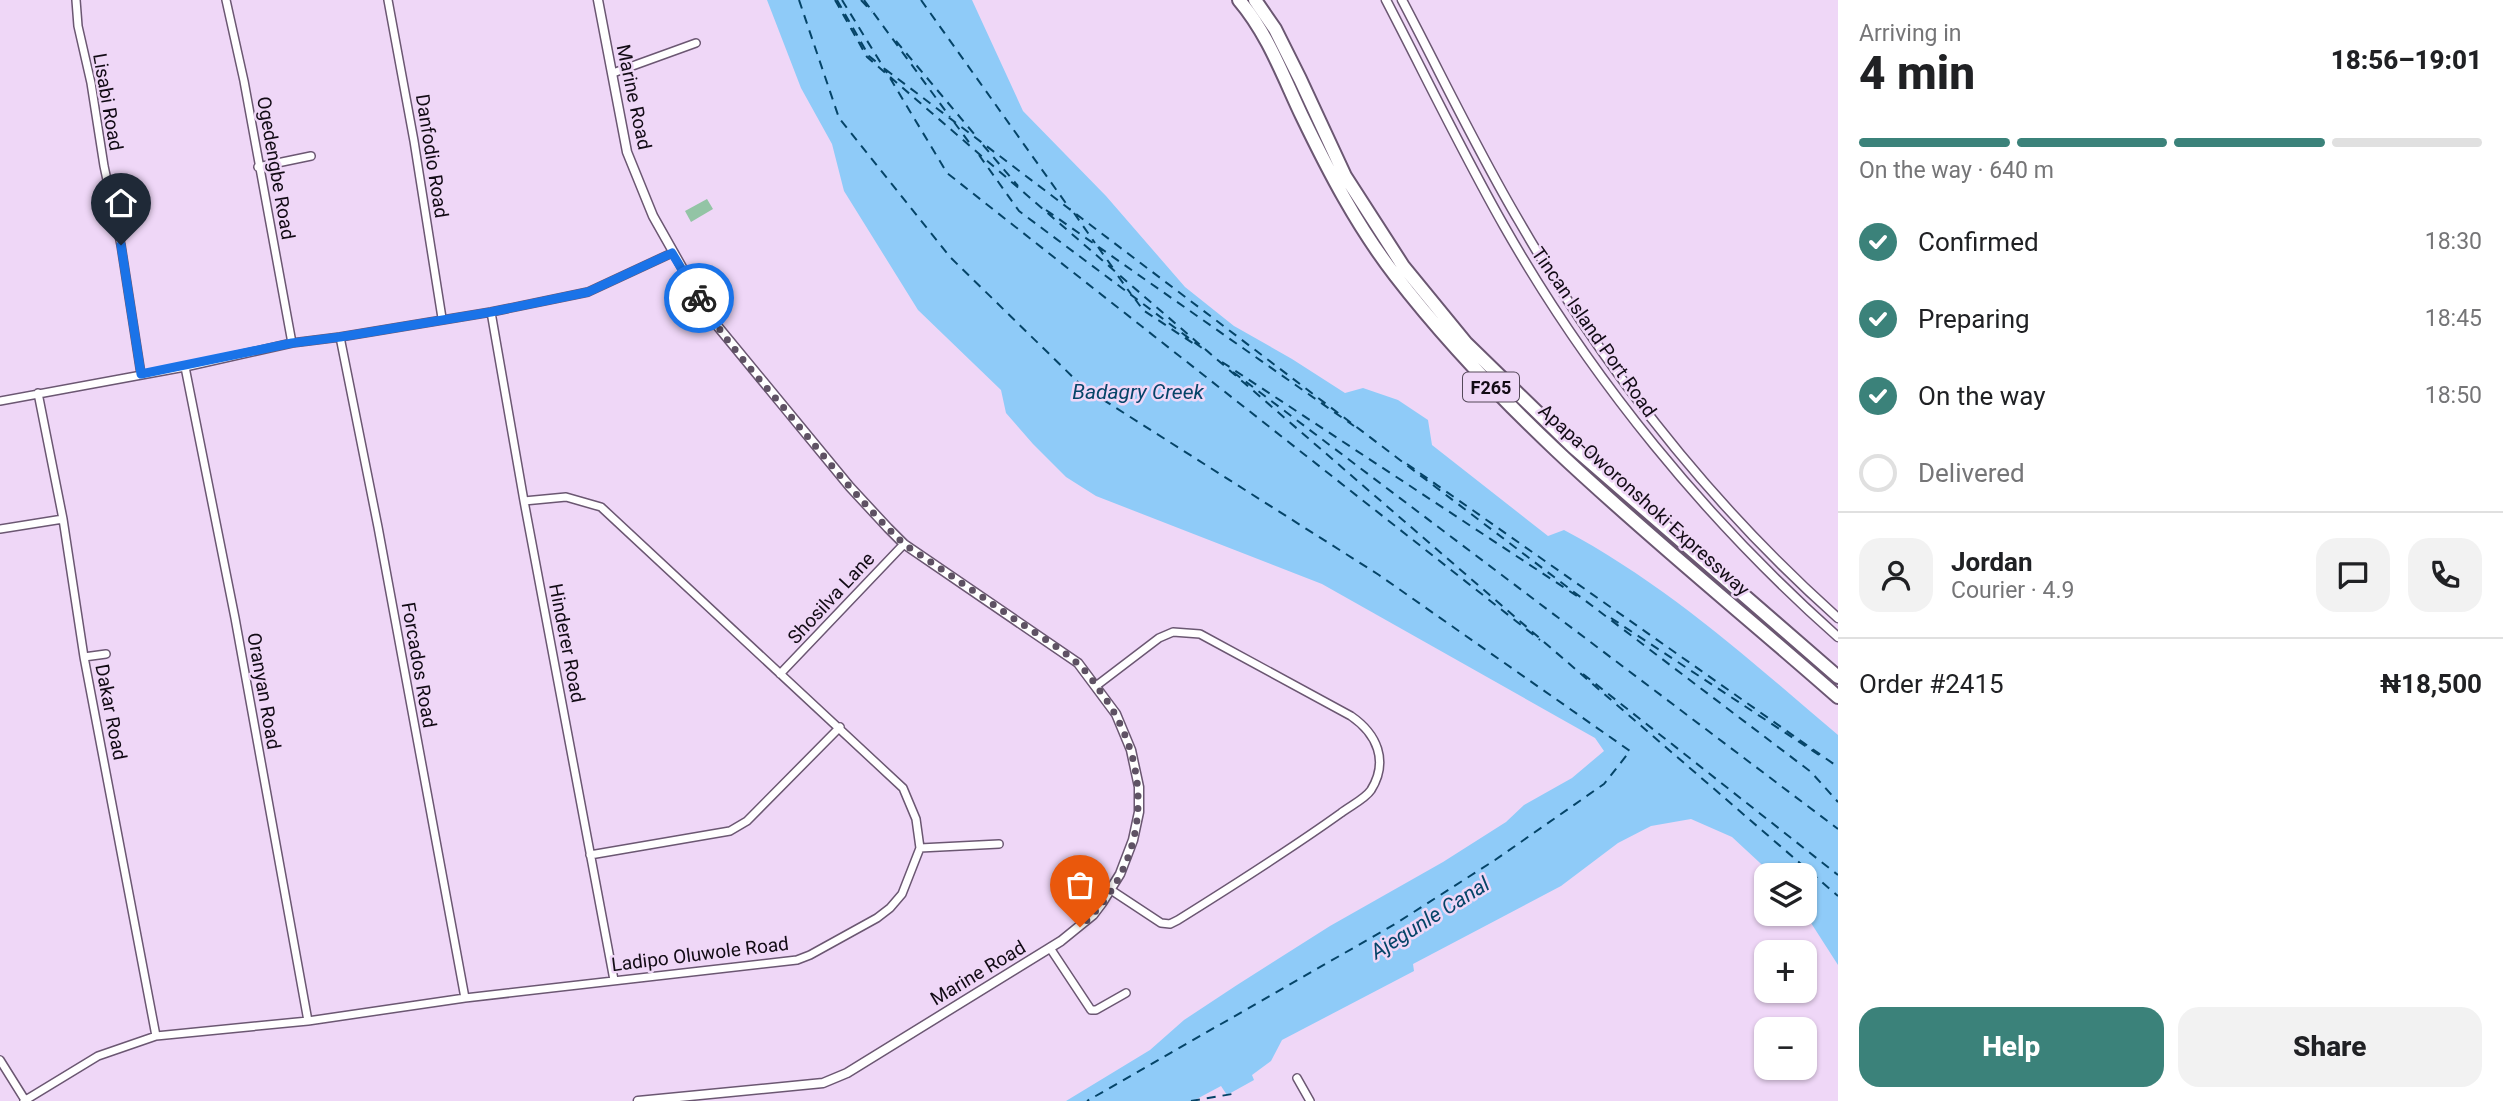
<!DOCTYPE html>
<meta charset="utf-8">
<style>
body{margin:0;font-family:Roboto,sans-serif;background:#f2f2f2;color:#202124;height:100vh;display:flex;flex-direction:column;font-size:26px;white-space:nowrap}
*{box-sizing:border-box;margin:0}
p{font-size:23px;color:#757577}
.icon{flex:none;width:38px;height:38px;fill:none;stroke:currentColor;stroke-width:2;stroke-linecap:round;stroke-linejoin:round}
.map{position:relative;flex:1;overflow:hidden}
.details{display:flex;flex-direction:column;background:#fff;width:665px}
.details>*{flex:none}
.fabs{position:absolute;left:1754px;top:863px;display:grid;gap:14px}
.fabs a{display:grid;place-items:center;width:63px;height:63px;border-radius:14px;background:#fff;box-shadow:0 2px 5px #0004;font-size:35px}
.pin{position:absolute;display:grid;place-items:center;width:60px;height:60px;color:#fff;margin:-72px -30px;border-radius:50% 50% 50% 0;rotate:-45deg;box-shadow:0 0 7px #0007}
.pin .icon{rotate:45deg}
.courier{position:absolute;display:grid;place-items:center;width:70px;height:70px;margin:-35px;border:5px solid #1a73e8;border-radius:50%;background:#fff;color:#222;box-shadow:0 2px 9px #0007}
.overview em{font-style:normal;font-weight:800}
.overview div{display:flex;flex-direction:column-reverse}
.overview{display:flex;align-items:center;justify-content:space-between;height:119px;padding:0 21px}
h1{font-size:46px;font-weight:800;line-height:52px}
.bar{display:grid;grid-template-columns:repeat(4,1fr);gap:10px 7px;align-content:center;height:84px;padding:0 21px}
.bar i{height:9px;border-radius:5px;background:#e0e0e0}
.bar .on{background:#3b827a}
.bar p{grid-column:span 4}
.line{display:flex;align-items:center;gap:18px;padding:0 21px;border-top:2px solid #e0e0e0}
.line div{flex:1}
.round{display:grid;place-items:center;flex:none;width:74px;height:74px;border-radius:21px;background:#f2f2f2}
ol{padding:0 21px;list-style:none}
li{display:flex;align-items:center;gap:21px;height:77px}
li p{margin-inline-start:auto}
li .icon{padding:7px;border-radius:50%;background:#3b827a;color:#fff;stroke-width:4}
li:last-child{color:#757577}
li i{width:38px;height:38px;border:4px solid #e0e0e0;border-radius:50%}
.cta{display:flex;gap:14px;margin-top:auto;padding:14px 21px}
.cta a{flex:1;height:80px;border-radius:21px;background:#3b827a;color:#fff;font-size:28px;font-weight:800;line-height:80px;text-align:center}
.cta a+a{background:#f2f2f2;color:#202124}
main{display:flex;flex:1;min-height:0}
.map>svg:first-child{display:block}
</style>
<main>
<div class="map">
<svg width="1838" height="1101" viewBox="0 0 1838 1101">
<rect width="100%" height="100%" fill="#efd7f7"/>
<path fill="#93c4a5" d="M707,199L713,209L691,222L685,211Z"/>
<path fill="#8fcbf8" d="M767,0H972L1023,111L1106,196L1185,287L1234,326L1292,359L1345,393L1363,388L1398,400L1428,420L1432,445L1548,536L1564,530C1666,584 1751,661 1838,735V965L1804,912V875H1773L1732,837L1691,819L1651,826L1618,843L1561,886L1413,964L1414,971L1282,1040L1271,1061L1252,1075L1254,1080L1227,1095L1221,1086L1193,1101H1066L1150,1050L1184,1020L1237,985L1330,926L1443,862L1506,822L1524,805L1572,778L1604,751L1595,738L1322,584L1096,496L1066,477L1033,444L1006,413L1001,390L918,310L844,191L832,144L801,88Z"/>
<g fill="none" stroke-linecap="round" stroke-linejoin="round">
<path stroke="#054468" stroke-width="2" stroke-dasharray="9 7" stroke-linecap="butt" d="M799,0L839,118L950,257L1083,387L1379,575L1630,751L1604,784L1495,860L1395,924L1087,1101
M835,0L867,57L1838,896
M837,0L869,56L880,65
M842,0L887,73
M861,0L872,12
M864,0L950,117
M921,0L1070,209
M896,41L975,135
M885,69L1811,772L1838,802
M890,78L947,173L1540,640
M954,122L971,145
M983,145L1018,186
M979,155L1019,211L1206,351
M1046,210L1354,426
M1074,213L1095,243
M1098,247L1113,268
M1118,276L1131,294
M1135,299L1143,310L1197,346
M1222,362L1580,598
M1233,372L1838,829
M1407,464L1838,767
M1611,618L1822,757
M1583,674L1838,875
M1191,1101L1238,1093"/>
<defs>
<path id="minor" d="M76,0L78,26L91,83L104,166L121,245L141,374
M226,0L244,81L292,343
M388,0L414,141L442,318
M613,73L696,43
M258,167L311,156
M491,312L524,501L614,980
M340,337L378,527L465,998
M185,367L235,618L308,1021
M38,393L63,519L84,657L156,1036
M0,401L185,367L292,343L340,337L491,312L588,292L672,253
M0,529L63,519
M84,657L106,654
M780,674L904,544
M1096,686L1159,638L1173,632L1200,634L1351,716C1377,734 1389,761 1371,790C1365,799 1350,806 1341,813C1288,851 1234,885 1178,920L1170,924L1161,923L1111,890
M920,848L999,844
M590,855L730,831L747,821L840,727
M1050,948L1091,1010H1096L1126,993
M0,1060L25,1100
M1297,1078L1310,1101
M24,1101L98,1056L156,1036L308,1021L465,998L797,960L810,955L877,918L890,908L902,894L920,848L916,819L903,788L601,507L566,497L524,501"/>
<path id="tertiary" d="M598,0L627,152L653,216L710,317L850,487L888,528L904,544L1078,663L1116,714L1131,750L1139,787V812L1133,840L1120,874L1102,903L1093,915L1061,941L847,1073L823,1083L638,1101
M1386,0C1425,75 1462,152 1504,226C1591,379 1706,520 1838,637
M1402,0C1441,74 1477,150 1519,221C1604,368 1711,505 1838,618"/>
<path id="motorway" d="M1239,0C1268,34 1283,76 1302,116C1329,172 1357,226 1395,275C1519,436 1686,563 1838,697
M1255,0L1275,29L1300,79L1345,176L1403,266L1466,343L1573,447L1838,677"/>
</defs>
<use href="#minor" stroke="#6b5772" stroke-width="10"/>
<use href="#tertiary" stroke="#6b5772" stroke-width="11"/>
<use href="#motorway" stroke="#6b5772" stroke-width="16"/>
<use href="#minor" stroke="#fff" stroke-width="7"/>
<use href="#tertiary" stroke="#fff" stroke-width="8"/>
<use href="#motorway" stroke="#fff" stroke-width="12"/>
</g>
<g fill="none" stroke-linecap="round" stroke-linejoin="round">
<path stroke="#5f5264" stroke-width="7" stroke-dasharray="0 12.6" d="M699,298C723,338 754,373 784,408C822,454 860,502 904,544C940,568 975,592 1010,616C1032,631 1056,645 1076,662C1085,669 1093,681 1100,691C1156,766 1151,863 1080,927"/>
<path stroke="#1a73e8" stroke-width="9" d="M121,245L141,374L292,343L340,337L491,312L588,292L672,253L699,298"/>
</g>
<g text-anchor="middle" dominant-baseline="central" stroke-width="5" stroke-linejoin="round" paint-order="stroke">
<rect fill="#efd7f7" stroke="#544859" stroke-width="2" x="1463" y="372.5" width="56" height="29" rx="5"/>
<g font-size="18" font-weight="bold" fill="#120b15">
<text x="1491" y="387">F265</text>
</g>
<g font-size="19" fill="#120b15" stroke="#efd7f7">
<text transform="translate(634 97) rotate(78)">Marine Road</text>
<text transform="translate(108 102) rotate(80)">Lisabi Road</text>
<text transform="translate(432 156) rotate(81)">Danfodio Road</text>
<text transform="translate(276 168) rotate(80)">Ogedengbe Road</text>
<text transform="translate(1594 332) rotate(55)">Tincan Island Port Road</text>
<text transform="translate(1644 500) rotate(42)">Apapa-Oworonshoki Expressway</text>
<text transform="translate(831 598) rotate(-47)">Shosilva Lane</text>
<text transform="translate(567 643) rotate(79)">Hinderer Road</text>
<text transform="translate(419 665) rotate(80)">Forcados Road</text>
<text transform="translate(264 691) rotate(80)">Oranyan Road</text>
<text transform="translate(111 712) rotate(79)">Dakar Road</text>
<text transform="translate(700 954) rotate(-7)">Ladipo Oluwole Road</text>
<text transform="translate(978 973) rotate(-31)">Marine Road</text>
</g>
<g font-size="21" font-style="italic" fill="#054468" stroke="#efd7f7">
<text x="1138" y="392">Badagry Creek</text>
<text transform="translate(1430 918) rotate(-32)">Ajegunle Canal</text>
</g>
</g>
</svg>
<div class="fabs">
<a><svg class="icon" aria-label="layers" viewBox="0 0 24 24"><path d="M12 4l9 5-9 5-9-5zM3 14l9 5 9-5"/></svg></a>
<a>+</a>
<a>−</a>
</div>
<div class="pin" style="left:1080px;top:927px;background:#ea580c"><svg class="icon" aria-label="bag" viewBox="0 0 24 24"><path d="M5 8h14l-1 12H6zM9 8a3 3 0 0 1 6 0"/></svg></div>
<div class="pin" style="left:121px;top:245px;background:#1f2937"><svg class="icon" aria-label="home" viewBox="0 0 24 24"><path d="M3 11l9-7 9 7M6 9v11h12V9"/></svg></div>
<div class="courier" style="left:699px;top:298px"><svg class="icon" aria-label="bike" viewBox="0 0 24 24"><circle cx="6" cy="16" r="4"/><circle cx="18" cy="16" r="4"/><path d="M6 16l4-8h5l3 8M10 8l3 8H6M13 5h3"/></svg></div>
</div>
<section class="details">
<div class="overview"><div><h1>4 min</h1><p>Arriving in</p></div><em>18:56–19:01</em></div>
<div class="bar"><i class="on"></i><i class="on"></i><i class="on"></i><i></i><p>On the way · 640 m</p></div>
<ol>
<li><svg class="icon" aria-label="check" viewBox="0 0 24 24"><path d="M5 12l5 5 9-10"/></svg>Confirmed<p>18:30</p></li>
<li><svg class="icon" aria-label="check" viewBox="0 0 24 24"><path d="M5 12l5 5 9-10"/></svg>Preparing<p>18:45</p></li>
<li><svg class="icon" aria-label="check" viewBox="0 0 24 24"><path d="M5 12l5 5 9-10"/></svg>On the way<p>18:50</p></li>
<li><i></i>Delivered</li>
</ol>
<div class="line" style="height:126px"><a class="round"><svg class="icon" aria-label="person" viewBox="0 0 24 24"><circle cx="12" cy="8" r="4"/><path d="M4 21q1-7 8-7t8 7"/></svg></a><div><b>Jordan</b><p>Courier · 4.9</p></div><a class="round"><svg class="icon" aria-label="chat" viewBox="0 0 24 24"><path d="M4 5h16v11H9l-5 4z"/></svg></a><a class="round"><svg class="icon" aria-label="phone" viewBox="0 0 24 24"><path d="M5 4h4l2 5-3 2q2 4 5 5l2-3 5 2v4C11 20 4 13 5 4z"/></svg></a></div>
<div class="line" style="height:91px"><div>Order #2415</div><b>₦18,500</b></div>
<div class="cta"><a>Help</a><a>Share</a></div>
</section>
</main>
